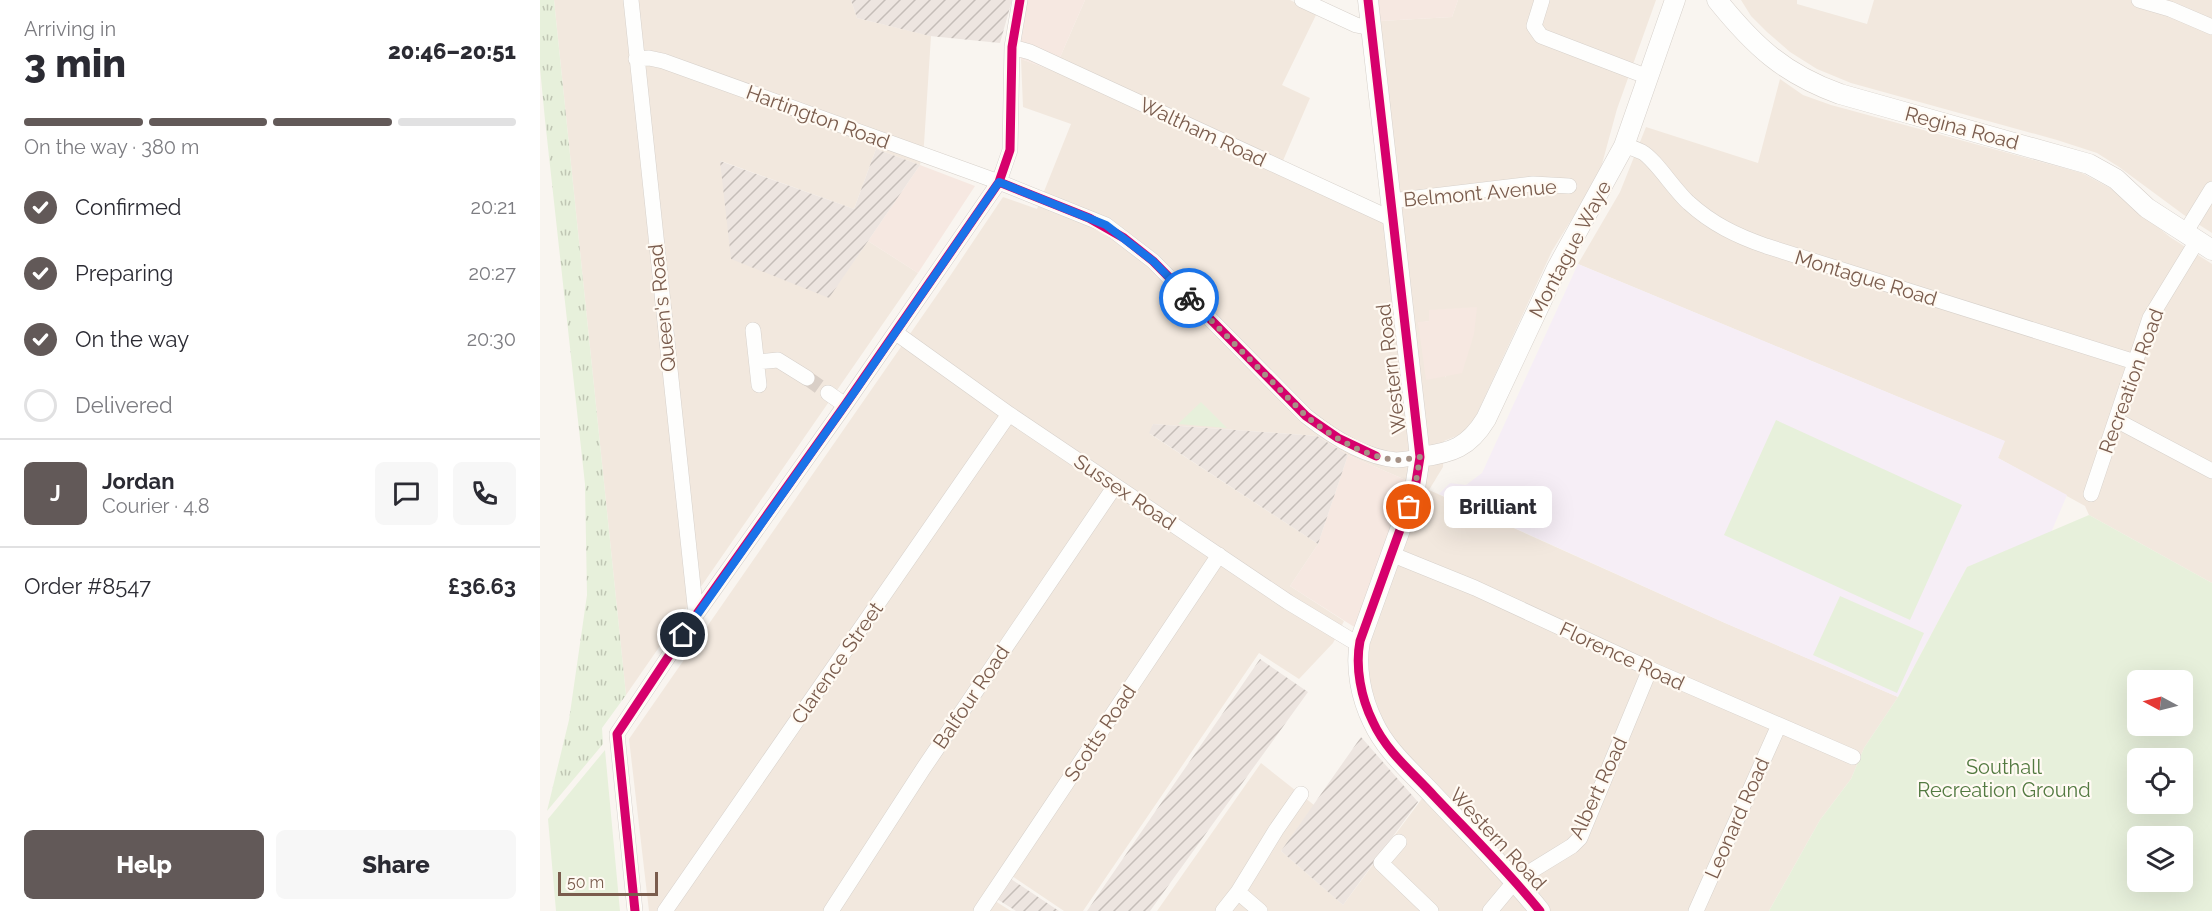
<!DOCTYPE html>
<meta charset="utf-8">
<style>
body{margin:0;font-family:Raleway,sans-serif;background:#f7f7f7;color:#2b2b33;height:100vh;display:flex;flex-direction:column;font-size:22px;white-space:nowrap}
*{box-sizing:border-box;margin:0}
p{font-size:20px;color:#7c7c81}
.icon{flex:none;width:33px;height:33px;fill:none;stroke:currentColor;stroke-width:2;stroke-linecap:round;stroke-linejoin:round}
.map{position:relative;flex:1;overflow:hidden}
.drawer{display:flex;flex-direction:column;background:#fff;width:540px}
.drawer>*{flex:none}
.needle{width:39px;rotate:277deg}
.controls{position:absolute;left:1587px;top:670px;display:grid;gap:12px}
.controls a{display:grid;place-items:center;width:66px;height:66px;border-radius:9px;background:#fff;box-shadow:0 6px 24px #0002;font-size:30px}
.scale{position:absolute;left:18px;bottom:15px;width:100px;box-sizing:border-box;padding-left:6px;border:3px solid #7a5c4d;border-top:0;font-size:16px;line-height:21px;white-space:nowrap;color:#7a5c4d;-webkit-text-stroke:4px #fffaf3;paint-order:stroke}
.pin{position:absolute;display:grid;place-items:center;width:51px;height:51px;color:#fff;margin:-26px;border:3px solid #fff;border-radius:50%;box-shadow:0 2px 6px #0007}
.courier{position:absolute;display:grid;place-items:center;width:60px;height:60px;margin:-30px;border:4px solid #1a73e8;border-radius:50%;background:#fff;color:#222;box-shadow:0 2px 8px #0007}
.bubble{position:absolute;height:42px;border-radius:9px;background:#fff;box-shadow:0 6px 24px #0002;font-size:20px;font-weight:800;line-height:42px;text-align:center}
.head em{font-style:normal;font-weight:800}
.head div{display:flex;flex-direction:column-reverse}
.head{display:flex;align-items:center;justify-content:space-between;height:102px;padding:0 24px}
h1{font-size:39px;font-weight:800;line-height:45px}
.bar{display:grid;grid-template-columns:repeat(4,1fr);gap:9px 6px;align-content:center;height:72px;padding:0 24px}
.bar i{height:8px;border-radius:4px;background:#e1e1e2}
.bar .current{background:#625958}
.bar p{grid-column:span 4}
.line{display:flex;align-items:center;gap:15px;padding:0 24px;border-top:2px solid #e1e1e2}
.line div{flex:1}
.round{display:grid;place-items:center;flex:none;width:63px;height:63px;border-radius:9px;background:#f7f7f7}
ol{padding:0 24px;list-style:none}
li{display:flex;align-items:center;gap:18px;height:66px}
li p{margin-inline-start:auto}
li .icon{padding:6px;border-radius:50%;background:#625958;color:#fff;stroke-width:4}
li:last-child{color:#7c7c81}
li i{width:33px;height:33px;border:3px solid #e1e1e2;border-radius:50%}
.primary-button{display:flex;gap:12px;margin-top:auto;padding:12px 24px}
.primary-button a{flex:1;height:69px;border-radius:9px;background:#625958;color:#fff;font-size:24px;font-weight:800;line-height:69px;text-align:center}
.primary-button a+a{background:#f7f7f7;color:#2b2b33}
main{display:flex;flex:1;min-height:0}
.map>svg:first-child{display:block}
</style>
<main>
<section class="drawer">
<div class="head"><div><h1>3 min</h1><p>Arriving in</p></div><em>20:46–20:51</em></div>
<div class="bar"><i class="current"></i><i class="current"></i><i class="current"></i><i></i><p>On the way · 380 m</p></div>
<ol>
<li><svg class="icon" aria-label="check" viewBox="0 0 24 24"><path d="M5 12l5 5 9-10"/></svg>Confirmed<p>20:21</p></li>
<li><svg class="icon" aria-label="check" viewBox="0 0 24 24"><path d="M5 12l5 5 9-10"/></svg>Preparing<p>20:27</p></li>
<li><svg class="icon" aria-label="check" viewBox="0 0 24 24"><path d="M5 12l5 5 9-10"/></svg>On the way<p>20:30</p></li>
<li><i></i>Delivered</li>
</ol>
<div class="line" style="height:108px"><b class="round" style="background:#625958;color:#fff">J</b><div><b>Jordan</b><p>Courier · 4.8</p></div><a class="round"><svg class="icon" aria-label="chat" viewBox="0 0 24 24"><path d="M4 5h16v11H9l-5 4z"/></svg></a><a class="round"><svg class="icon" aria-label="phone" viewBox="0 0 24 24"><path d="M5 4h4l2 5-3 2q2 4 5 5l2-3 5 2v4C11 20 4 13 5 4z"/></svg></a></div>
<div class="line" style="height:78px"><div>Order #8547</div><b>£36.63</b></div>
<div class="primary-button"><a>Help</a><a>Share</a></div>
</section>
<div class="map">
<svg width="1672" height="911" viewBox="0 0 1672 911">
<defs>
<pattern id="industrial-furrows" width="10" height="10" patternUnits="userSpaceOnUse" patternTransform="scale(1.5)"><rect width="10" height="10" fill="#ede5e0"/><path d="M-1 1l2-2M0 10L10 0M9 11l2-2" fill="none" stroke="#c5bdb8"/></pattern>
<pattern id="grass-tufts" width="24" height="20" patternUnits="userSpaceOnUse" patternTransform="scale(1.5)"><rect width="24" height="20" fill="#e7f0db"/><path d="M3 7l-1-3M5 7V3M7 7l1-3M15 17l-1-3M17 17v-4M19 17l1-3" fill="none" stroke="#c0c6b4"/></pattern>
</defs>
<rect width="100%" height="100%" fill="#f9f5f0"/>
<path fill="#f2e8de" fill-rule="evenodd" d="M14,0H311L317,18L391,36L384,144L380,165L336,149L314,209L181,161L288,298L328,241L378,273L86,695Z
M545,0H750L777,13L742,85L770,98L742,163L861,219L840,21L912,17L918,0H1116L1077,109L1059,175L1012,251L929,431L904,441L903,467L889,490L1185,623L1358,697L1324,748L1311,779L1280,820L1229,911H617L721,763L774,805L741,851L803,905L892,785L842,728L827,675L822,632L882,487L808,455L777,436L613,424L610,434L778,544L750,586L804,621L793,643L759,679L719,653L543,911H524L469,874L452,899L471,911H109L89,739L406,282L463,197L497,209L531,124L483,107L481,59L514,71ZM890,310L906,378L878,323L889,321Z
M1201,0H1257V4L1327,24L1334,0H1672V233L1644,215L1579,167L1557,153L1517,140L1311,83L1277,69L1250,52L1227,32L1211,16Z
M1240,79L1263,95L1291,105L1542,173L1570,188L1630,237L1672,264V583L1549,515L1545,506L1458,458L1464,441L1038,264L1080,192L1106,127L1218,163Z"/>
<path fill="#f6e8e1" d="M484,0H545L514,71L481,59V12Z
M838,0H918L912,17L840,21Z
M380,165L435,186L378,273L328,241Z
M937,307L934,334L922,373L886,380L878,322L889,321V310Z
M808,455L882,487L822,632L750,586L778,544Z"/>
<path fill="url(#industrial-furrows)" d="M311,0H472L460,43L390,36L317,18Z
M336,149L380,165L289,298L191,259L180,161L314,209Z
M613,424L777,436L808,455L778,544L609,433Z
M720,659L768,692L610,911H547Z
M821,737L878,802L803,905L741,851Z
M471,879L519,911H476L457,899Z"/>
<path fill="#f6eef6" d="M1038,264L1465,441L1458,458L1527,495L1510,535L1427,567L1358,697L1185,623L899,494L910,483L926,485L942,473Z"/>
<path fill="url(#grass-tufts)" d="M0,0H14L86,695L62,728L63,744L7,811L29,720L47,595L45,484L5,120L0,68Z"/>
<path fill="#e7f0db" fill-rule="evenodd" d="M661,402L687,428L638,424Z
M1236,420L1422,505L1370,620L1184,535Z
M1549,515L1672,583V911H1229L1280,820L1311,779L1324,748L1358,697L1427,567ZM1598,681H1642V726H1598ZM1598,759H1642V804H1598ZM1598,837H1642V882H1598Z
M1300,596L1384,633L1357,693L1273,655Z
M65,750L80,911H16L8,819Z"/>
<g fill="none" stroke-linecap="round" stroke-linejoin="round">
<path stroke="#d9cfc7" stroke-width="15" stroke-dasharray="15 8" stroke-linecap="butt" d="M267,378L288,393"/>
<defs>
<path id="minor" d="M91,0L156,615
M762,0L816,25L831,28
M1002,0L994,26L1001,36L1108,77
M1599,0L1630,9L1672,27
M472,47L490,52L852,219
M96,59L109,58L123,61L459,182L566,225L613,261L766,416C791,436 824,457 856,460C864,460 872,458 880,457
M1084,146C1090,147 1096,149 1102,152C1115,159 1135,191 1149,203C1172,224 1197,236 1226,246L1595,362
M851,201L993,184L1029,186
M1645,233L1672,189
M213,330L219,385
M356,333L469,414L748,602L811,640L820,641
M217,362L238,360L267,378
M288,393L305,405
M1576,420L1672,471
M1551,494L1610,318L1657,241
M851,554L935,588L1110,669L1313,757
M859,842L841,863L891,911
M698,892L736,830L761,794
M95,911L77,734L156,615L305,405L459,182L470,150L472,47L480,0
M125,911L469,414
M291,911L383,769L575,486
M441,911L679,555
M683,911L698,892L720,911
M950,911L975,881L1032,846L1040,838L1110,669
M1156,911L1239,725"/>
<path id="tertiary" d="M828,0L880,457L875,488L820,641C815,667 821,698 833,722C846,751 873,773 894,796C930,834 967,870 1000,911
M1177,0C1214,46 1244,74 1300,94L1549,164L1576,179L1607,208L1672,250
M880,457C912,453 929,447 946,419L1017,268L1084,146L1135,0"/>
</defs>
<use href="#minor" stroke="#d7d1cb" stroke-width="16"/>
<use href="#tertiary" stroke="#d7d1cb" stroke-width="21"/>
<use href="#minor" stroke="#fefefd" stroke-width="15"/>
<use href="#tertiary" stroke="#fefefd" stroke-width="20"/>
<defs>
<path id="cycleway" d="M828,0L880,457L875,488L820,641C815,667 821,698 833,722C846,751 873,773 894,796C930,834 967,870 1000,911
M459,182L549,218L584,238L613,261L766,416L798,438L836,456
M95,911L77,734L156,615L305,405L459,182L470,150L472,47L480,0"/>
</defs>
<use href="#cycleway" stroke="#fffaf3" stroke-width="13"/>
<use href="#cycleway" stroke="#d6006c" stroke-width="9"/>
</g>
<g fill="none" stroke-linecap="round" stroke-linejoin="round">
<path stroke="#a69286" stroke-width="6" stroke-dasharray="0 10.8" d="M649,298L766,416C791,436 824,457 856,460C864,460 872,458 880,457L875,488L869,507"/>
<path stroke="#1a73e8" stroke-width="8" d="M143,635L318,387L459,182L566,225L613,261L649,298"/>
</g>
<g text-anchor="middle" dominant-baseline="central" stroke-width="4.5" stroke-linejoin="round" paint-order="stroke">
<g font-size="20" fill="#7a5c4d" stroke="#fffaf3">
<text transform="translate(278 117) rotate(20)">Hartington Road</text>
<text transform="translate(1422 128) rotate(15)">Regina Road</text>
<text transform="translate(663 132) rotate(25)">Waltham Road</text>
<text transform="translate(940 193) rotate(-5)">Belmont Avenue</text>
<text transform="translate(1030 249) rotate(-62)">Montague Waye</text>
<text transform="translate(1326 278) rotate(17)">Montague Road</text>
<text transform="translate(122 308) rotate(-96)">Queen's Road</text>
<text transform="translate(851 369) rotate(-97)">Western Road</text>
<text transform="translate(1591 381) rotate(-70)">Recreation Road</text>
<text transform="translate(585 492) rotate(34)">Sussex Road</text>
<text transform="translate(1082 656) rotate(25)">Florence Road</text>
<text transform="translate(297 663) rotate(-55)">Clarence Street</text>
<text transform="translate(431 697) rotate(-56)">Balfour Road</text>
<text transform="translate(560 733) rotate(-56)">Scotts Road</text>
<text transform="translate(1058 788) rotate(-65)">Albert Road</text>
<text transform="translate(1197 818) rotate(-66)">Leonard Road</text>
<text transform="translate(958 839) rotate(47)">Western Road</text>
</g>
<g font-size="20" fill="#537a41" stroke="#fffaf3">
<text x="1464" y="767">Southall<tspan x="1464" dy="23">Recreation Ground</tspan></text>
</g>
</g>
</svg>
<div class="controls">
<a><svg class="needle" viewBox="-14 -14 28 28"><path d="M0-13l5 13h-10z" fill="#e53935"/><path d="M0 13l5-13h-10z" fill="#7c7c81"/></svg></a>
<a><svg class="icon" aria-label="locate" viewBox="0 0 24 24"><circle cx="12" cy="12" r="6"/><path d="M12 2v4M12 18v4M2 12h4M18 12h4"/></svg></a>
<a><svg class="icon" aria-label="layers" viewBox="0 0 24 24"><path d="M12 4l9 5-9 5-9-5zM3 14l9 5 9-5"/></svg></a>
</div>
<div class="scale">50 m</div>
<div class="pin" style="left:869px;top:507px;background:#ea580c"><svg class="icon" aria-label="bag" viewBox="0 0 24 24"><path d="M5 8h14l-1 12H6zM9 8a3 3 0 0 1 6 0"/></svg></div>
<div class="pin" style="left:143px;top:635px;background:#1f2937"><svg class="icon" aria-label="home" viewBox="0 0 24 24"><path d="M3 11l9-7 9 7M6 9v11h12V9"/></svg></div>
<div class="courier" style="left:649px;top:298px"><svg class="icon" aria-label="bike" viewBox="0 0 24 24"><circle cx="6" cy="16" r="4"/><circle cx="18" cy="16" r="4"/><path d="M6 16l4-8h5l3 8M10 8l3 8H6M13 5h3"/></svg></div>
<div class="bubble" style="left:904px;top:486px;width:108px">Brilliant</div>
</div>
</main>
